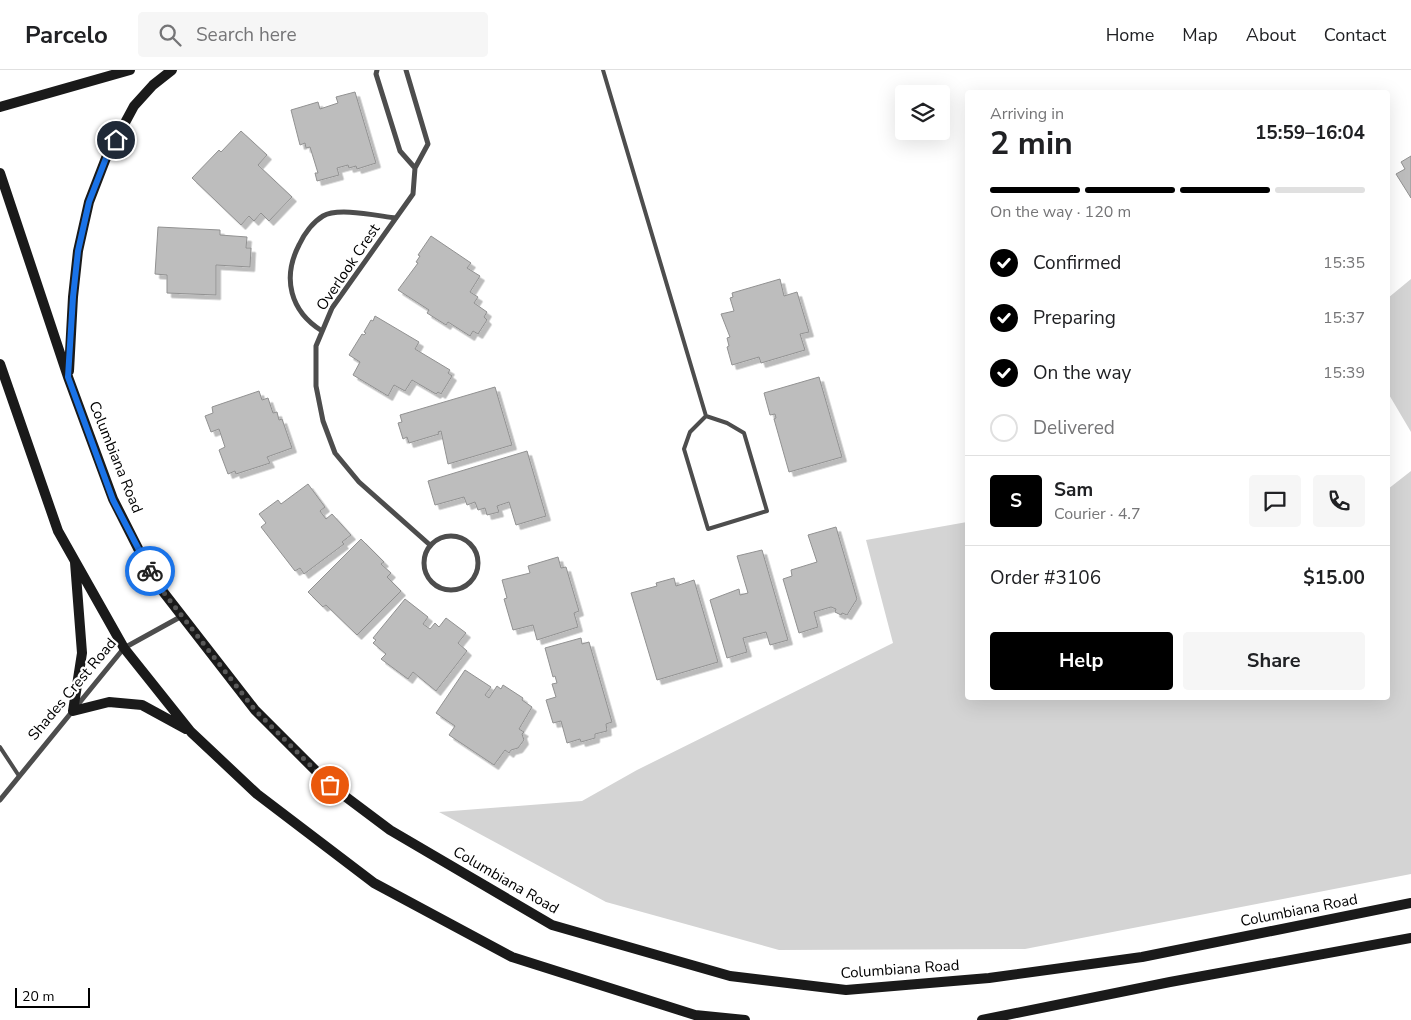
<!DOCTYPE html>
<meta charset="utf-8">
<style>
body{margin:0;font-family:"Nunito Sans",sans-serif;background:#f6f6f6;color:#202124;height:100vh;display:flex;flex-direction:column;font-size:19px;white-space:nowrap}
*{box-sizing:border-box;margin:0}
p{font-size:16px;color:#757577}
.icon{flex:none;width:28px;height:28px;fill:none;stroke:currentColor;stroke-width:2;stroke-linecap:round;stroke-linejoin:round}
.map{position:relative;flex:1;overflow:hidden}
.details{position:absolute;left:965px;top:20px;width:425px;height:610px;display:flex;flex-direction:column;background:#fff;border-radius:5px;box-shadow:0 5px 20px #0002}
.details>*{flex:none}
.buttons{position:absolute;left:895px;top:15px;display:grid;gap:10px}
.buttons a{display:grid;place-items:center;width:55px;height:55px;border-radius:5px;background:#fff;box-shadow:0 5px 20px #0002;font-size:25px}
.scale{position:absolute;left:15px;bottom:12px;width:75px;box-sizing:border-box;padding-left:5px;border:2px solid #000;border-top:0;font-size:14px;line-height:18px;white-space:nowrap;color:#000;-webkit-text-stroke:4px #fff;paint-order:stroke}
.pin{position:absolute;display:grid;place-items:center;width:42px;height:42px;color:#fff;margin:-21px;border:2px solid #fff;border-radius:50%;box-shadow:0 1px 5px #0007}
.courier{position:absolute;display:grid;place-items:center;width:50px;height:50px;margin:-25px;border:4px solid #1a73e8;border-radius:50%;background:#fff;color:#222;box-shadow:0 1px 6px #0007}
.head em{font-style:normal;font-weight:700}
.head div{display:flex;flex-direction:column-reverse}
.head{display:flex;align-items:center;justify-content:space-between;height:85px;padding:0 25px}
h1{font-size:32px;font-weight:700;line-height:38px}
.bar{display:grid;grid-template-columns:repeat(4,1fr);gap:8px 5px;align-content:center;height:60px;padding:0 25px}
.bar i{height:6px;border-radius:4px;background:#e0e0e0}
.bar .selected{background:#000}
.bar p{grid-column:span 4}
.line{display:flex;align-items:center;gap:12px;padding:0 25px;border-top:1px solid #e0e0e0}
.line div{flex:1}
.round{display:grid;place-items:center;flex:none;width:52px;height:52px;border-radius:5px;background:#f6f6f6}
ol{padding:0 25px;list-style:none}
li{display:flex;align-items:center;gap:15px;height:55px}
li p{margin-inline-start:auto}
li .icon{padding:5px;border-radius:50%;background:#000;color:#fff;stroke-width:4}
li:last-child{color:#757577}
li i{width:28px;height:28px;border:2px solid #e0e0e0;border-radius:50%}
.cta{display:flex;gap:10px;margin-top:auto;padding:10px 25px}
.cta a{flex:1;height:58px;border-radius:5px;background:#000;color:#fff;font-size:20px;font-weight:700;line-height:58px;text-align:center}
.cta a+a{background:#f6f6f6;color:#202124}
header{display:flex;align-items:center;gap:30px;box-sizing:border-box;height:70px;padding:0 25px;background:#fff;border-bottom:1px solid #e0e0e0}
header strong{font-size:24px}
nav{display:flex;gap:28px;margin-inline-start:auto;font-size:18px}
.search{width:350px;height:45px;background:#f6f6f6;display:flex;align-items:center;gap:12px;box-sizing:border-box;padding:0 18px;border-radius:5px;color:#757577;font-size:19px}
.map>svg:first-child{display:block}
</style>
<header>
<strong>Parcelo</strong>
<div class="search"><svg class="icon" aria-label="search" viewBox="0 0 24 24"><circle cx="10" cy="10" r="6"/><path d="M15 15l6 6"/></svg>Search here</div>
<nav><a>Home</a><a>Map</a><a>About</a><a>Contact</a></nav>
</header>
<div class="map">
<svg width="1411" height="950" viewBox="0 0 1411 950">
<defs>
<filter id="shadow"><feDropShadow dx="4.5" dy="4.5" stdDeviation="0" flood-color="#0004"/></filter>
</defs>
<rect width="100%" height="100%" fill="#fff"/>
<path fill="#d4d4d4" d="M1411,209V362L1388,323V228Z
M1411,401V804L1025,879L779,880L606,832L439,742L582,731L637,700L893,573L866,470L967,452L968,628H1388V419Z"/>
<path fill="#bdbdbd" stroke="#919191" filter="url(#shadow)" d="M355,22L376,93L357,99L356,96L349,98L348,95L337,98L339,105L317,111L315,103H318L310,77L306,78L305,73L300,75L291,40L318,32L320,39L338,33L336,27Z
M241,61L267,85L258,95L292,127L269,151L261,143L254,151L249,146L241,155L192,108L219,80L221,82Z
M1411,86V128L1396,104L1405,99L1401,92Z
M158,157L220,160V165L247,167L246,178H251L250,197L216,195V225L167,223V205L155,204Z
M431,166L471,193L467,198L480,206L470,222L478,227L474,233L487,242L484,247L487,250L478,264L473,261L470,266L448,252L446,255L427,243L429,240L398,220L418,193L416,192L420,186L418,185Z
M780,209L784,226L797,222L809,262L800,264L805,280L761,293L759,287L732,295L727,277L729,276L727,268L730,267L721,244L734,241L730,228L733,227L732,223Z
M375,246L419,272L415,279L450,300L448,303L452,306L441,324L438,322L436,324L412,310L405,321L394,315L388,326L353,305L360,292L349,285L362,264L364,265L366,263L364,262L371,250L373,251Z
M819,307L842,387L789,402L774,349L776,348L775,344L770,345L764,323Z
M495,317L512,375L448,394L441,361L438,362L439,364L409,373L407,367L403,369L398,353L402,352L400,345Z
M259,321L262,330L268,328L273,343L277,342L279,350L282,349L292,378L267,387L270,393L236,404L235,401L228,404L219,380L225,377L219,359L211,362L205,346L213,343L212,337Z
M527,381L546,446L516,455L509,432L497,436L499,442L487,445L485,438L478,440L475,432L467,435L464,427L435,435L428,411Z
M308,414L325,437L320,441L326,449L332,444L351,465L342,472L344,474L304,504L300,498L295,501L261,457L266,453L259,444L278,430L281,434Z
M836,457L857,529L847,545L842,543L841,545L835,542L836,539L831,537L814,542L818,557L799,563L783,509L792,506L791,500L817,492L808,465Z
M361,469L384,492L381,494L391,503L387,507L401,521L357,565L326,535L323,537L308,522Z
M762,480L788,570L770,575L766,562L743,568L747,582L727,588L710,530L739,519L740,525L748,523L737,486Z
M558,487L561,498L566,497L579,541L574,543L578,557L537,570L533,555L513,560L504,529L507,528L502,510L530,503L528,496Z
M674,508L676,516L694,510L718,592L657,610L631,523L657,516L656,513Z
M405,529L428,547L423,554L430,559L435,553L439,557L446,548L466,563L458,573L467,581L436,621L413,602L408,609L381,589L386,584L373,573L376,570L373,568Z
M581,568L582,574L589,572L612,652L606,654L607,661L595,664V668L581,672L580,669L567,673L561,651L553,653L546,630L556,627L552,614L557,613L555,606L553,607L545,578Z
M465,600L491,617L485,625L489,628L497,616L501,619L503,615L523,628L522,630L532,637L519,659L524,662L522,664L524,670L518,678L511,680L509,683L505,680L494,695L449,665L455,656L436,643Z"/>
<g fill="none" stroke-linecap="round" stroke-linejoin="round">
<path stroke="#4d4d4d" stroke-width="4" d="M603,0L706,346
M706,346L727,353L744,363L767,441L708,459L684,379L690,362Z
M0,677L19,706"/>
<path stroke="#4d4d4d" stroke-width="5" d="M377,0L376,4L400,81L415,98
M406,0L428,74L415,98L413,124L332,238L316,276V316L323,351L335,383L359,412L430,475
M322,261C290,241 282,208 299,175C304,164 313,152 323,146C338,137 378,146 396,148
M424 493a27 27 0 1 1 54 0a27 27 0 1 1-54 0Z
M0,730L124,578L182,546"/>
<path stroke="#1a1a1a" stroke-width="10" d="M0,37L130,0
M0,103L68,307L113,429L154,510L255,640L330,715L390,760L552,855L730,906L846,920L989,908L1142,887L1411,833
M0,294L58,461L124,578L191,662L257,724L374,813L512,887L695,945L745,950
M69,301L73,227L78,181L89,132L106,88L134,36L153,15L172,0
M75,492L82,583L73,641L109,632L142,635L186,659
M982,950L1170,912L1411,868"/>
</g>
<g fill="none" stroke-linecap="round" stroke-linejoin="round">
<path stroke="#595959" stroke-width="5" stroke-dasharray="0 9" d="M150,501L154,510L255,640L330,715"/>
<path stroke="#1a73e8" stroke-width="6" d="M116,70L106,88L89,132L78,181L73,227L68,307L113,430L150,501"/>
</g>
<g text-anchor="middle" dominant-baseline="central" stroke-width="4.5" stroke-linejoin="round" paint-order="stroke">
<g font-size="15" fill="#000" stroke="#fff">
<text transform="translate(348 197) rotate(-56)">Overlook Crest</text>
<text transform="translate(116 387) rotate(68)">Columbiana Road</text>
<text transform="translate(72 619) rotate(-50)">Shades Crest Road</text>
<text transform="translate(506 810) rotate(30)">Columbiana Road</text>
<text transform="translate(1299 840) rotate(-11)">Columbiana Road</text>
<text transform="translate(900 899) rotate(-4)">Columbiana Road</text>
</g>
</g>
</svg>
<div class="buttons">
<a><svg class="icon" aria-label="layers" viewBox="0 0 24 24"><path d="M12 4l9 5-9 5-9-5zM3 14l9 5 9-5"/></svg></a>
</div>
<div class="scale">20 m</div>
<div class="pin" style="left:330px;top:715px;background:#ea580c"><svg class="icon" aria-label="bag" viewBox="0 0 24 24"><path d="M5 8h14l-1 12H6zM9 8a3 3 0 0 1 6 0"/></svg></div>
<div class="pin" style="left:116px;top:70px;background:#1f2937"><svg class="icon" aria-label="home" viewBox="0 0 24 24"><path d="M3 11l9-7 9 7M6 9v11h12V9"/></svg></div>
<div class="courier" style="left:150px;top:501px"><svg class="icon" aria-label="bike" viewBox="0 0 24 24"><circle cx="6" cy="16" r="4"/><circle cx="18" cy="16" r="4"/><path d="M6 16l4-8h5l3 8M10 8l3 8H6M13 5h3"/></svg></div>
<section class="details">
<div class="head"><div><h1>2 min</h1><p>Arriving in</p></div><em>15:59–16:04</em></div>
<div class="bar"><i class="selected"></i><i class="selected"></i><i class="selected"></i><i></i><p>On the way · 120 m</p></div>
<ol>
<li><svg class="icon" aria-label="check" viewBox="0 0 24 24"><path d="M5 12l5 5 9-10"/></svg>Confirmed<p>15:35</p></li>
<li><svg class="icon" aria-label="check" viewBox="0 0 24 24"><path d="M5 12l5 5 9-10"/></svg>Preparing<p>15:37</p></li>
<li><svg class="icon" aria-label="check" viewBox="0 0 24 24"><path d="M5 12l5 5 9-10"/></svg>On the way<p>15:39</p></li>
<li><i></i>Delivered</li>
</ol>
<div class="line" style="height:90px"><b class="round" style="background:#000;color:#fff">S</b><div><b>Sam</b><p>Courier · 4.7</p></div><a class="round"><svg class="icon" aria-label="chat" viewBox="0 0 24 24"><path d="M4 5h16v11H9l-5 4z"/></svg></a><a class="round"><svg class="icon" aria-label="phone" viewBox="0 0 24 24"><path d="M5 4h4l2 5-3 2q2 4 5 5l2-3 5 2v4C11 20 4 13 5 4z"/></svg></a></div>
<div class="line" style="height:65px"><div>Order #3106</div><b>$15.00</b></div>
<div class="cta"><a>Help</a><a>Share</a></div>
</section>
</div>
